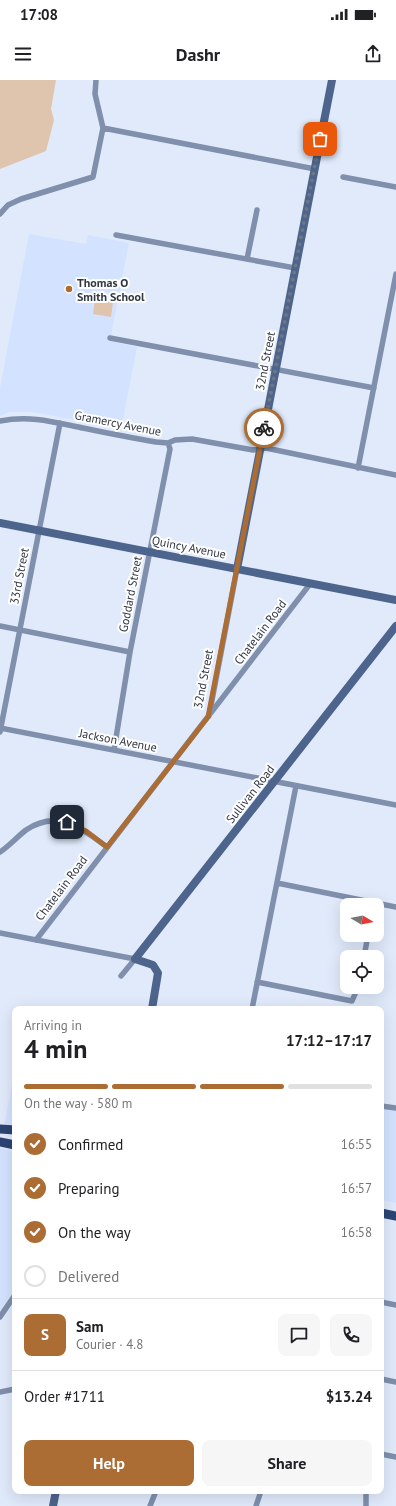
<!DOCTYPE html>
<meta charset="utf-8">
<style>
body{margin:0;font-family:"PT Sans",sans-serif;background:#f6f6f6;color:#202124;height:100vh;display:flex;flex-direction:column;font-size:15px;white-space:nowrap}
*{box-sizing:border-box;margin:0}
p{font-size:13px;color:#757577}
.icon{flex:none;width:22px;height:22px;fill:none;stroke:currentColor;stroke-width:2;stroke-linecap:round;stroke-linejoin:round}
.map{position:relative;flex:1;overflow:hidden}
.side{position:absolute;left:12px;top:926px;width:372px;height:488px;display:flex;flex-direction:column;background:#fff;border-radius:8px;box-shadow:0 4px 16px #0002}
.side>*{flex:none}
.needle{width:26px;rotate:100deg}
.fabs{position:absolute;left:340px;top:818px;display:grid;gap:8px}
.fabs a{display:grid;place-items:center;width:44px;height:44px;border-radius:8px;background:#fff;box-shadow:0 4px 16px #0002;font-size:20px}
.pin{position:absolute;display:grid;place-items:center;width:34px;height:34px;color:#fff;margin:-17px;border-radius:8px;box-shadow:0 2px 6px #0006}
.courier{position:absolute;display:grid;place-items:center;width:40px;height:40px;margin:-20px;border:3px solid #ab6d33;border-radius:50%;background:#fff;color:#222;box-shadow:0 1px 5px #0007}
.head em{font-style:normal;font-weight:600}
.head div{display:flex;flex-direction:column-reverse}
.head{display:flex;align-items:center;justify-content:space-between;height:68px;padding:0 12px}
h1{font-size:26px;font-weight:600;line-height:30px}
.bar{display:grid;grid-template-columns:repeat(4,1fr);gap:6px 4px;align-content:center;height:48px;padding:0 12px}
.bar i{height:5px;border-radius:3px;background:#e0e0e0}
.bar .selected{background:#ab6d33}
.bar p{grid-column:span 4}
.line{display:flex;align-items:center;gap:10px;padding:0 12px;border-top:1px solid #e0e0e0}
.line div{flex:1}
.round{display:grid;place-items:center;flex:none;width:42px;height:42px;border-radius:8px;background:#f6f6f6}
ol{padding:0 12px;list-style:none}
li{display:flex;align-items:center;gap:12px;height:44px}
li p{margin-inline-start:auto}
li .icon{padding:4px;border-radius:50%;background:#ab6d33;color:#fff;stroke-width:4}
li:last-child{color:#757577}
li i{width:22px;height:22px;border:2px solid #e0e0e0;border-radius:50%}
.cta{display:flex;gap:8px;margin-top:auto;padding:8px 12px}
.cta a{flex:1;height:46px;border-radius:8px;background:#ab6d33;color:#fff;font-size:16px;font-weight:600;line-height:46px;text-align:center}
.cta a+a{background:#f6f6f6;color:#202124}
.status{display:flex;justify-content:space-between;align-items:center;height:28px;padding:0 20px;background:#fff;direction:ltr}
.status svg{height:11px;fill:currentColor}
header{display:flex;justify-content:space-between;align-items:center;height:52px;padding:0 12px;background:#fff;font-size:18px;font-weight:600}
.map>svg:first-child{display:block}
</style>
<div class="status"><b>17:08</b><svg viewBox="0 0 49 12"><path d="M0 12V9h3v3zM5 12V6h3v6zM10 12V3h3v9zM15 12V0h3v12zM26 1h20v11H26zM47 4h2v5h-2z"/></svg></div>
<header><svg class="icon" aria-label="menu" viewBox="0 0 24 24"><path d="M4 6h16M4 12h16M4 18h16"/></svg>Dashr<svg class="icon" aria-label="share" viewBox="0 0 24 24"><path d="M12 15V3M7 8l5-5 5 5M5 13v7h14v-7"/></svg></header>
<div class="map">
<svg width="396" height="1426" viewBox="0 0 396 1426">
<rect width="100%" height="100%" fill="#e0eafb"/>
<path fill="#d3e3ff" d="M29,154L86,164L88,155L129,163L110,261L137,267L121,350L103,345L32,332H9L0,336V308Z
M15,987V1049L4,1047Z
M381,1028L396,1031V1123L381,1120Z
M0,1068L15,1072V1212L0,1233Z"/>
<path fill="#dfc4ae" d="M0,0H56L51,29L54,40L46,71L0,89Z
M95,219L113,222L111,237L93,234Z"/>
<g fill="none" stroke-linecap="round" stroke-linejoin="round">
<path stroke="#7f8fac" stroke-width="5.5" d="M103,48L315,89
M343,97L396,107
M0,134L8,125L21,119L93,97L103,48L95,14L96,0
M116,155L295,188
M247,179L257,130
M110,258L374,308
M0,341C30,335 54,342 83,348C107,353 132,358 156,362L168,363L175,360L192,359L253,370L266,368L396,395
M358,388L396,194
M0,546L130,572
M209,636L237,489
M0,648L396,725
M0,652L60,343
M114,670L130,572L170,369L168,363
M0,772C9,766 17,757 26,750C57,729 81,748 107,767
M277,803L396,827
M0,853L135,879L121,896
M36,860L310,504
M364,877L368,855
M257,902L352,921L358,907
M252,929L296,706
M381,1026L396,1028
M381,1222L396,1225
M0,1237L15,1215
M381,1299L396,1302
M0,1312L15,1309
M381,1374L396,1377
M150,1426L156,1411
M256,1426L261,1411
M366,1426V1411"/>
<path stroke="#4d648c" stroke-width="8" d="M0,443L396,520
M237,489L332,0
M152,929L158,893L153,885L135,879L396,546
M53,1426L56,1411"/>
<path stroke="#2a4575" stroke-width="9" d="M0,1049L15,1050
M0,1062L15,1065
M381,1133L396,1136"/>
</g>
<g fill="none" stroke-linecap="round" stroke-linejoin="round">
<path stroke="#6e7683" stroke-width="4" stroke-dasharray="0 7.2" d="M264,348L320,59"/>
<path stroke="#ab6d33" stroke-width="5" d="M67,742L86,751L107,767L208,637L264,348"/>
</g>
<circle fill="#ab6d33" stroke="#fff" stroke-width="1.5" cx="69" cy="209" r="4"/>
<g text-anchor="middle" dominant-baseline="central" stroke-width="4" stroke-linejoin="round" paint-order="stroke">
<g font-size="12" font-weight="bold" fill="#313742" stroke="#fff" text-anchor="start">
<text x="77" y="202">Thomas O<tspan x="77" dy="14">Smith School</tspan></text>
</g>
<g font-size="12" fill="#313742" stroke="#fff">
<text transform="translate(265 281) rotate(-79)">32nd Street</text>
<text transform="translate(118 343) rotate(11)">Gramercy Avenue</text>
<text transform="translate(189 467) rotate(11)">Quincy Avenue</text>
<text transform="translate(19 496) rotate(-79)">33rd Street</text>
<text transform="translate(130 514) rotate(-79)">Goddard Street</text>
<text transform="translate(260 552) rotate(-53)">Chatelain Road</text>
<text transform="translate(203 599) rotate(-79)">32nd Street</text>
<text transform="translate(118 660) rotate(11)">Jackson Avenue</text>
<text transform="translate(250 714) rotate(-52)">Sullivan Road</text>
<text transform="translate(61 808) rotate(-53)">Chatelain Road</text>
</g>
</g>
</svg>
<div class="fabs">
<a><svg class="needle" viewBox="-14 -14 28 28"><path d="M0-13l5 13h-10z" fill="#e53935"/><path d="M0 13l5-13h-10z" fill="#757577"/></svg></a>
<a><svg class="icon" aria-label="locate" viewBox="0 0 24 24"><circle cx="12" cy="12" r="6"/><path d="M12 2v4M12 18v4M2 12h4M18 12h4"/></svg></a>
</div>
<div class="pin" style="left:320px;top:59px;background:#ea580c"><svg class="icon" aria-label="bag" viewBox="0 0 24 24"><path d="M5 8h14l-1 12H6zM9 8a3 3 0 0 1 6 0"/></svg></div>
<div class="pin" style="left:67px;top:742px;background:#1f2937"><svg class="icon" aria-label="home" viewBox="0 0 24 24"><path d="M3 11l9-7 9 7M6 9v11h12V9"/></svg></div>
<div class="courier" style="left:264px;top:348px"><svg class="icon" aria-label="bike" viewBox="0 0 24 24"><circle cx="6" cy="16" r="4"/><circle cx="18" cy="16" r="4"/><path d="M6 16l4-8h5l3 8M10 8l3 8H6M13 5h3"/></svg></div>
<section class="side">
<div class="head"><div><h1>4 min</h1><p>Arriving in</p></div><em>17:12–17:17</em></div>
<div class="bar"><i class="selected"></i><i class="selected"></i><i class="selected"></i><i></i><p>On the way · 580 m</p></div>
<ol>
<li><svg class="icon" aria-label="check" viewBox="0 0 24 24"><path d="M5 12l5 5 9-10"/></svg>Confirmed<p>16:55</p></li>
<li><svg class="icon" aria-label="check" viewBox="0 0 24 24"><path d="M5 12l5 5 9-10"/></svg>Preparing<p>16:57</p></li>
<li><svg class="icon" aria-label="check" viewBox="0 0 24 24"><path d="M5 12l5 5 9-10"/></svg>On the way<p>16:58</p></li>
<li><i></i>Delivered</li>
</ol>
<div class="line" style="height:72px"><b class="round" style="background:#ab6d33;color:#fff">S</b><div><b>Sam</b><p>Courier · 4.8</p></div><a class="round"><svg class="icon" aria-label="chat" viewBox="0 0 24 24"><path d="M4 5h16v11H9l-5 4z"/></svg></a><a class="round"><svg class="icon" aria-label="phone" viewBox="0 0 24 24"><path d="M5 4h4l2 5-3 2q2 4 5 5l2-3 5 2v4C11 20 4 13 5 4z"/></svg></a></div>
<div class="line" style="height:52px"><div>Order #1711</div><b>$13.24</b></div>
<div class="cta"><a>Help</a><a>Share</a></div>
</section>
</div>
